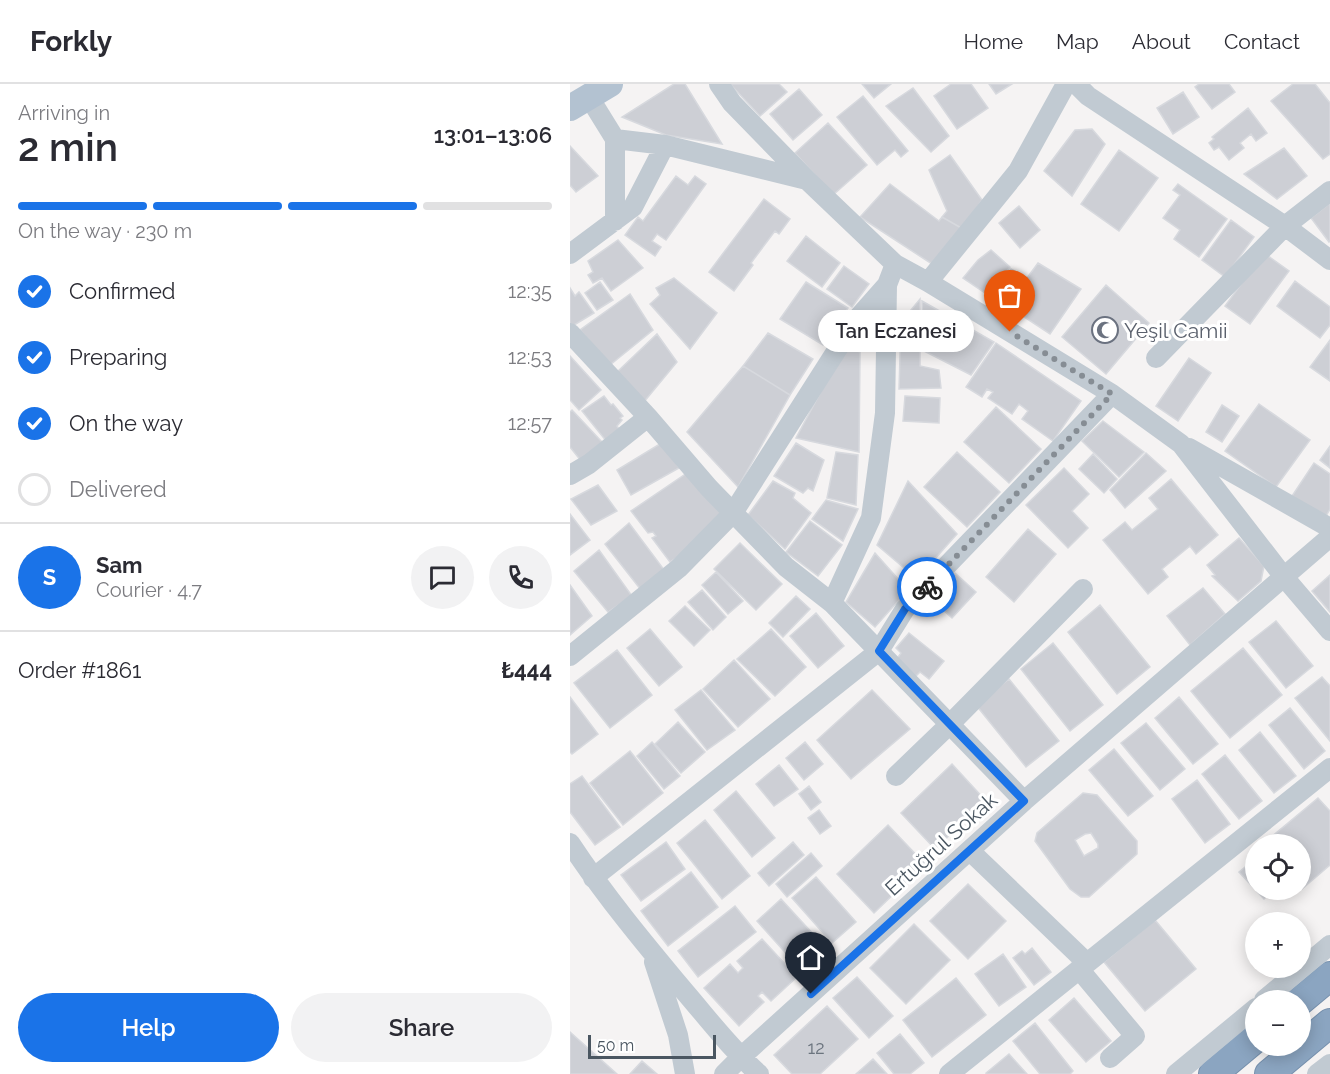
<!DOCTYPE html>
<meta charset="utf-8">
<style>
body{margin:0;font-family:Raleway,sans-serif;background:#f2f2f3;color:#2b2b33;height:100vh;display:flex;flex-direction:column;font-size:22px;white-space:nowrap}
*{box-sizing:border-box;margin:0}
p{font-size:20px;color:#7c7c81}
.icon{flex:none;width:33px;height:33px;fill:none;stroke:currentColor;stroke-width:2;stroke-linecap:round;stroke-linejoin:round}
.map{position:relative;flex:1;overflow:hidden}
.drawer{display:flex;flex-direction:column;background:#fff;width:570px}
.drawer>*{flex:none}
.controls{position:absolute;left:675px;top:750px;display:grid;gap:12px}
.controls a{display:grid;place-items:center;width:66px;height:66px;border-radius:50%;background:#fff;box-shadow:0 3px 15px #0003;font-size:30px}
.scale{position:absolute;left:18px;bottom:15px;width:128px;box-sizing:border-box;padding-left:6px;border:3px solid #4a5661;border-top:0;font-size:16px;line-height:21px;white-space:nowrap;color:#4a5661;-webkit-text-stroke:4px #fff;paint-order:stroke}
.pin{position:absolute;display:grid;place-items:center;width:51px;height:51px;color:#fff;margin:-62px -26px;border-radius:50% 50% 50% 0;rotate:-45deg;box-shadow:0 0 6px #0007}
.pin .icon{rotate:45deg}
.courier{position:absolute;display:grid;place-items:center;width:60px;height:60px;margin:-30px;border:4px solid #1a73e8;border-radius:50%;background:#fff;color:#222;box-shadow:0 2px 8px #0007}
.bubble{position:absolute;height:42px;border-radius:21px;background:#fff;box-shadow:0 3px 15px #0003;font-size:20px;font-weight:600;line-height:42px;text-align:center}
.head em{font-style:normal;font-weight:600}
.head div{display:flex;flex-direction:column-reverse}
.head{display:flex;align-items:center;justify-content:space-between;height:102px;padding:0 18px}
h1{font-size:39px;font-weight:600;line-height:45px}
.bar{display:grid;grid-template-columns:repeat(4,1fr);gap:9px 6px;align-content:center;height:72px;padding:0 18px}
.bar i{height:8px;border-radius:4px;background:#e1e1e2}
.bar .current{background:#1a73e8}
.bar p{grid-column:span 4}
.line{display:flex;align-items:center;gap:15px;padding:0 18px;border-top:2px solid #e1e1e2}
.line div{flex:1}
.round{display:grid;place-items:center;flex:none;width:63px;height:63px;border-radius:32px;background:#f2f2f3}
ol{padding:0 18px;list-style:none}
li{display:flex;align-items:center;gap:18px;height:66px}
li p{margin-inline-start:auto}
li .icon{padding:6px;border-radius:50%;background:#1a73e8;color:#fff;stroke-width:4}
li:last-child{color:#7c7c81}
li i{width:33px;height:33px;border:3px solid #e1e1e2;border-radius:50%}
.button{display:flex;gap:12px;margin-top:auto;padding:12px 18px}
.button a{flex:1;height:69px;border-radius:36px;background:#1a73e8;color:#fff;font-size:24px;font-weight:600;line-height:69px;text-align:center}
.button a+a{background:#f2f2f3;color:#2b2b33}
header{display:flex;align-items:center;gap:36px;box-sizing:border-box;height:84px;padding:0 30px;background:#fff;border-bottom:2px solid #e1e1e2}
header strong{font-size:28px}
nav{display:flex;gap:33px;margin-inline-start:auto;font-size:21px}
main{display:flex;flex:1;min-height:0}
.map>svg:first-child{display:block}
</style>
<header>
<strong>Forkly</strong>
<nav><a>Home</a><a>Map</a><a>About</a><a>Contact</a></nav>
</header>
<main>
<section class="drawer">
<div class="head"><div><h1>2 min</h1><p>Arriving in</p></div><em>13:01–13:06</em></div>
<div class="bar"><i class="current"></i><i class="current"></i><i class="current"></i><i></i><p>On the way · 230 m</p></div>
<ol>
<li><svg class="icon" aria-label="check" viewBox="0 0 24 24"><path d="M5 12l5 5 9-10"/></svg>Confirmed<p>12:35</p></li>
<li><svg class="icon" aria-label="check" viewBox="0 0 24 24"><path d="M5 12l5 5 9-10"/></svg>Preparing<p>12:53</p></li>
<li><svg class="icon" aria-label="check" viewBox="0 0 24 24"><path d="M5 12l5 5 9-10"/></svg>On the way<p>12:57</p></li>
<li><i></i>Delivered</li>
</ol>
<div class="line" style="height:108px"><b class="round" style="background:#1a73e8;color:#fff">S</b><div><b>Sam</b><p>Courier · 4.7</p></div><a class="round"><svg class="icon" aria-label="chat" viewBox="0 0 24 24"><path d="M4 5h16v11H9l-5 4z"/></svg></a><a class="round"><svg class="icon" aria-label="phone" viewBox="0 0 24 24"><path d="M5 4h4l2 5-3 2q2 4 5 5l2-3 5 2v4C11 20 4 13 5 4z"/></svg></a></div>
<div class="line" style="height:78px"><div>Order #1861</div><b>₺444</b></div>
<div class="button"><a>Help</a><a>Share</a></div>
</section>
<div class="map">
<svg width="760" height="990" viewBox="0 0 760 990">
<rect width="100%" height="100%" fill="#f5f3f3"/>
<path fill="#cdcfd5" stroke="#d7d9de" stroke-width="1.5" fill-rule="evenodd" d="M104,0H115L152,60L96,51L52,33Z
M160,0H209L217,8L190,32Z
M292,0H321L304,14Z
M381,0H401L418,24L387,45L364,12Z
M419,0H442L426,10Z
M629,0H659L665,8L642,25L625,3Z
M723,0H745L760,19V70L753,75L701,17Z
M343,4L379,52L361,68L316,22Z
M229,5L252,31L223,56L200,30Z
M613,8L629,33L603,50L587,24Z
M293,12L338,67L331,73L325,66L307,81L267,33Z
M678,24L697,49L686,57L681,50L670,59L674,64L659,76L649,63L644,66L639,59L644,55L642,53Z
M258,39L297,81L263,111L225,69Z
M522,45L535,60L502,112L474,87L505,46Z
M0,62L28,92L6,108L0,101Z
M714,64L737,92L707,115L674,90Z
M549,66L588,94L549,147L511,120Z
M380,71L412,116L393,145L372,133L377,127L359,86Z
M106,92L118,101L125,92L136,100L96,156L87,150L82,157L91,163L85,172L55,151L68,133L73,137Z
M320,100L369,137L372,133L393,145L365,182L290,133Z
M608,100L657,135L629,173L604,155L610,146L593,134L610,111L603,106Z
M194,115L220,135L209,150L205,147L181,179L183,181L164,207L139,188Z
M760,119V157L759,158L741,134Z
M449,122L470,146L450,164L429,139Z
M661,136L684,153L655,193L632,176Z
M236,152L270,179L252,203L217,177Z
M48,156L73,184L41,207L32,194L23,199L18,191L23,188L18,177Z
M421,166L440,183L418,211L393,194L408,176Z
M694,169L719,187L680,240L655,222Z
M468,179L511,205L480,250L421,211L441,185L457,194Z
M274,182L299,200L282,223L257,205Z
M104,194L147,229L120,265L80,220L90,211L86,204Z
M725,197L760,223V241L750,254L707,222Z
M30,198L43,216L27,226L15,209Z
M236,198L278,224L253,261L210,235Z
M536,201L579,239L536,290L492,253Z
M0,204L5,212L9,208L24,229L1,243L0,241Z
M60,210L83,246L40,281L10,246Z
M350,215V282L369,286L371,304L329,305L331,238Z
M352,217L424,258L401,291L354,267Z
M198,249L243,275L220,311L173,282Z
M87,250L107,278L73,319L46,289Z
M760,256V297L740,283Z
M426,259L511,317L483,357L452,335L458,327L449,320L442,330L418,314L423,308L417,305L412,313L396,303Z
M275,263L290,268L289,368L226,354Z
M0,272L31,306L9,326L0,316Z
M619,274L641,289L608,337L586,322Z
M173,282L220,311L168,403L117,348Z
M34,312L41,321L43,320L53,332L50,334L52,336L47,342L51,348L37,358L12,327Z
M335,312L370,314L369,339L333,337Z
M689,320L740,356L706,403L655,367Z
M652,321L669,332L652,358L636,348Z
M426,323L471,365L439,399L394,358Z
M2,326L32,358L11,377L0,363V328Z
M533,337L574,368L549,393L512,357Z
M93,358L109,384L61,411L47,386Z
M226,359L254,376L243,407L238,404L233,409L204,392Z
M760,362V384L750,376Z
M266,368L288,371L286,421L257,414Z
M387,368L430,408L397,443L354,403Z
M576,369L596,387L555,424L540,406Z
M523,370L547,395L534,409L509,385Z
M744,379L760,390V425L755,434L722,412Z
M494,384L519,410L502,427L518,444L498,464L456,421Z
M117,389L153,431L123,464L100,478L82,454L86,452L83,448L78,449L61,427Z
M601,395L648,451L626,470L620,462L592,485L598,493L578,510L533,456L555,438L562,446L588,425L579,414Z
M203,397L225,409L223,414L241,429L215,465L178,431Z
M338,397L387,450L347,495L307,461Z
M28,401L47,427L21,441L1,415Z
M256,416L288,425L273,457L242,435Z
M0,430L20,456L0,471Z
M240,437L272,461L248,492L216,468Z
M59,439L95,487L71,506L35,460Z
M458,445L486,470L444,518L416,493Z
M669,454L694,482L691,497L668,517L642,492L645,491L637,481Z
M170,459L212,500L186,526L144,485Z
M29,466L62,512L38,528L4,487Z
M305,469L338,506L305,543L276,518Z
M146,488L173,517L158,530L132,501Z
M385,489L406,508L382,534L362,516Z
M760,491V528L742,507Z
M0,501L22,532L0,551Z
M633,504L655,530L620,561L597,532Z
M132,506L156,533L143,546L118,518Z
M226,512L240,525L213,553L199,539Z
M530,521L580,583L547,610L498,548Z
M115,522L140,546L124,562L99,537Z
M246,529L274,562L248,584L220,552Z
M706,537L743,582L716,604L679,558Z
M80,545L112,583L89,602L57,564Z
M201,545L236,583L205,612L167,575Z
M339,549L374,577L359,595L350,588L346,592L326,576L331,569L326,564Z
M483,559L533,621L500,647L451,585Z
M673,564L712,611L660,654L621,607Z
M47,566L82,611L40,644L4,599Z
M164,576L200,615L168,643L133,605Z
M752,593L760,602V657L725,614Z
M439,595L489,657L456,683L406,621Z
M131,606L165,646L137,666L105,626Z
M302,606L340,645L281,695L247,656Z
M0,613L28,650L2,670L0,668Z
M609,613L648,660L623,680L585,634Z
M720,624L755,667L734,685L699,641Z
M108,638L135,668L111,689L85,660Z
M576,639L615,685L590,706L551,659Z
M690,648L726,692L704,709L669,666Z
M82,658L110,692L94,705L67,672Z
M235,658L253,680L234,696L216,674Z
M544,665L583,712L558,732L519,686Z
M60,667L93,709L53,741L20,699Z
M655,671L692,717L669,735L632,690Z
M382,680L416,717L365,765L331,729Z
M209,681L228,705L204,722L186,700Z
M12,692L50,743L25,761L0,728V700Z
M627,696L660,740L635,759L602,715Z
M239,702L251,718L241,726L229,710Z
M166,707L205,754L182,773L144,726Z
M513,709L527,711L567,757V770L519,813H511L500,805L465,757L467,749ZM521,749L528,760V764L514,772L505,756L515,750Z
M748,714L760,727V781L732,805L730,802V760H695L694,759Z
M249,726L261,742L250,750L238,734Z
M135,736L180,792L152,815L107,759Z
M318,741L355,780L304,829L267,790Z
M96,758L115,785L71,817L51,791Z
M223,758L234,771L199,802L188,789Z
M241,769L252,782L217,813L206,800Z
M686,774V806H704L694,815L669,788Z
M121,788L148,823L98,862L71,827Z
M246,793L286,838L262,859L222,814Z
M398,800L436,837L398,875L360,837Z
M211,815L255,863L230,885L187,837Z
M165,822L186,848L128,893L108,867Z
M585,836L626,885L575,927L534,878Z
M344,840L380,876L336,920L300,884Z
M192,855L227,893L201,917L192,908L188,912L194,918L169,942L134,904L160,880L168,889L173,884L167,877Z
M462,864L481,888L464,901L443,874L452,867L455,870Z
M433,870L456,903L429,922L405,890Z
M287,893L323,932L299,954L263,914Z
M386,894L416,931L362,973L333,936Z
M504,914L541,957L516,978L479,936Z
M257,922L288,955L250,990H222L204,971Z
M465,939L503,987L500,990H470L443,957Z
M0,948L47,990H0Z
M330,950L354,979L340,990H324L307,969Z
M439,970L457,990H416V989Z
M303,975L317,990H286Z
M72,977L87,990H60Z"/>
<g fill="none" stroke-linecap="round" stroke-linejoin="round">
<defs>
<path id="highway" d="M730,917L760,892
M643,990L686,954
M699,990L760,939"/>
</defs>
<use href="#highway" stroke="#7690ad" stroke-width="30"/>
<path stroke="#c1cad2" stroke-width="20" d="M149,0L162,19L237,96
M506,0L518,12L715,142L760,176
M19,13L45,55L95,61L237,96L325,180L358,198L542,310L611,360L714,493L760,547
M45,137V55
M0,170L63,123L95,61
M358,198L448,87L496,0
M0,249L78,333L139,404L216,483L262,519L454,717
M586,274L715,142L760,107
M619,364L760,444
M0,391L19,380L78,333
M262,519L301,434L315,329L317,201
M0,572L109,484L163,429L286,236L317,201L325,180
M326,692L380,640L513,505
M0,759C35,812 75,860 115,908C139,936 161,965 189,990
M400,767L516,878
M23,794L309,567L335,525L542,310
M84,878L108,951L115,990
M509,885L565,952L540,974
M694,916L760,861
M154,990L171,973L454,717L760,453
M379,990L760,684
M606,990L686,924
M747,990L760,980"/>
<path stroke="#b3c2d1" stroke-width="26" d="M0,24L40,0"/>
<use href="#highway" stroke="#8ba5c1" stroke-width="28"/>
</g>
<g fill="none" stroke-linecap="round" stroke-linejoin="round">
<path stroke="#868d94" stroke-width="6" stroke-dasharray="0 10.8" d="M357,503L542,310L440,248"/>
<path stroke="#1a73e8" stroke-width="8" d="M241,910L454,717L309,567L335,525L357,503"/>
</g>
<defs>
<symbol id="mosque-ring" viewBox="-11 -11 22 22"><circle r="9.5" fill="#fff" stroke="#6b7280" stroke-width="1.5"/><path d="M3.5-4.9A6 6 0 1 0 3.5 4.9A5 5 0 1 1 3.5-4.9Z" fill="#6b7280"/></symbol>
</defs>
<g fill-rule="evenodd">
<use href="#mosque-ring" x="520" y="231" width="30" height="30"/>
</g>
<g text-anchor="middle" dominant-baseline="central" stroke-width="6" stroke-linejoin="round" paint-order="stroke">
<g font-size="18" fill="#6b747e">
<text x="246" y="963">12</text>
</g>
<g font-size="21" fill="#5b616d" stroke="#fff" text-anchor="start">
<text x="554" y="246">Yeşil Camii</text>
</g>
<g font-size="21" fill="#4a5661" stroke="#fff">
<text transform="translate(371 760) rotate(-42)">Ertuğrul Sokak</text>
</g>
</g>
</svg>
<div class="controls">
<a><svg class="icon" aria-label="locate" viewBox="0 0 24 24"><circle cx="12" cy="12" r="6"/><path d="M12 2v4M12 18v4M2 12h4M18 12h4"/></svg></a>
<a>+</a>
<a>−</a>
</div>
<div class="scale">50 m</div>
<div class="pin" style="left:440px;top:248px;background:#ea580c"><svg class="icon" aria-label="bag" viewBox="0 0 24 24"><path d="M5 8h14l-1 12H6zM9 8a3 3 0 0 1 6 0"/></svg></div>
<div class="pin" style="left:241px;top:910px;background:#1f2937"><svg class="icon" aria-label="home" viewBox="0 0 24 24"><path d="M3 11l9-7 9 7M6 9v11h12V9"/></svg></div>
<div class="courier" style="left:357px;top:503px"><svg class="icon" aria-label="bike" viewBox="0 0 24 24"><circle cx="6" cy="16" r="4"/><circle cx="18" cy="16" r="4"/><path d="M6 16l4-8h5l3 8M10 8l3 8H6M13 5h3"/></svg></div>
<div class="bubble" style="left:248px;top:226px;width:156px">Tan Eczanesi</div>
</div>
</main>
